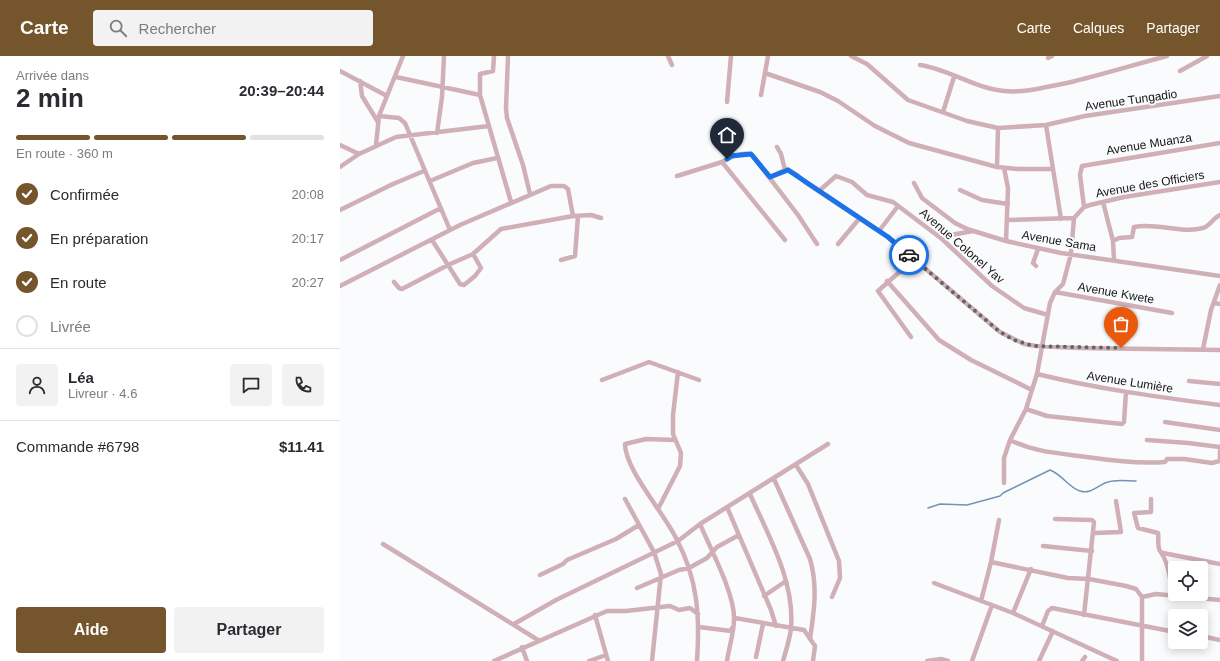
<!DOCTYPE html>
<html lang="fr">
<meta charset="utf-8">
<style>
body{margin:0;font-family:Helvetica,sans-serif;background:#f2f2f3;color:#2b2b33;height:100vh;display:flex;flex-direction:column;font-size:15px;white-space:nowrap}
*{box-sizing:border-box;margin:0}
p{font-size:13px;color:#7c7c81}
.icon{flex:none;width:22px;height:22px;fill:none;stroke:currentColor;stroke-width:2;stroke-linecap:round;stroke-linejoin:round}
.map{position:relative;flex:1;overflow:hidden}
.panel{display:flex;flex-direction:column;background:#fff;width:340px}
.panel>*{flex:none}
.fabs{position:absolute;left:828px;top:505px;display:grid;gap:8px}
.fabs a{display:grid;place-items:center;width:40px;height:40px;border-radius:4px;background:#fff;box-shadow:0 2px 10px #0003;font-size:20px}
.pin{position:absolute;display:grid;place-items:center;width:34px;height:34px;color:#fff;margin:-41px -17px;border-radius:50% 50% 50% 0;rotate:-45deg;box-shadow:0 0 4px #0007}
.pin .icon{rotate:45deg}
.courier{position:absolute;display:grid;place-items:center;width:40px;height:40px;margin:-20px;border:3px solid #1a73e8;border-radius:50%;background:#fff;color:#222;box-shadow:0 1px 5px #0007}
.overview em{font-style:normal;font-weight:700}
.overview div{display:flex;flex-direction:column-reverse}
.overview{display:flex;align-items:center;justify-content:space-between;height:68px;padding:0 16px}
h1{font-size:26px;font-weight:700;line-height:30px}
.bar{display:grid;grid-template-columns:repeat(4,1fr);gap:6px 4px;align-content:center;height:48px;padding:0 16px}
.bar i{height:5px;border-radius:3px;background:#e1e1e2}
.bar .active{background:#75552b}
.bar p{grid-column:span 4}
.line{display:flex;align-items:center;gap:10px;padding:0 16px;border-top:1px solid #e1e1e2}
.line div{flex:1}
.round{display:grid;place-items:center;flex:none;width:42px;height:42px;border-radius:4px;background:#f2f2f3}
ol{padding:0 16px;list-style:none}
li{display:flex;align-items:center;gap:12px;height:44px}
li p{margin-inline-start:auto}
li .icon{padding:4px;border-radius:50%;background:#75552b;color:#fff;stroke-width:4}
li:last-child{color:#7c7c81}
li i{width:22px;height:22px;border:2px solid #e1e1e2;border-radius:50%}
.cta{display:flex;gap:8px;margin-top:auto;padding:8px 16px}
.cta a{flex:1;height:46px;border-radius:4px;background:#75552b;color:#fff;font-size:16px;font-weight:700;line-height:46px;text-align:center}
.cta a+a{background:#f2f2f3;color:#2b2b33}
header{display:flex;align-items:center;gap:24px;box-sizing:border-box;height:56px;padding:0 20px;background:#75552b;color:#fff}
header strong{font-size:19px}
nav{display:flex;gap:22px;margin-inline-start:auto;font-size:14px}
.search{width:280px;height:36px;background:#f2f2f3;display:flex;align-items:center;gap:10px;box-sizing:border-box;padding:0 14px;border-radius:4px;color:#7c7c81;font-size:15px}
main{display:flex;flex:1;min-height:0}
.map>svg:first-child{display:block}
</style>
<header>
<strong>Carte</strong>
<div class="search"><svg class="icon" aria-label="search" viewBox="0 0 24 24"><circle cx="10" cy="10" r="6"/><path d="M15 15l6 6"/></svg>Rechercher</div>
<nav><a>Carte</a><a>Calques</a><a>Partager</a></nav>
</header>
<main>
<section class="panel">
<div class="overview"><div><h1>2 min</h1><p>Arrivée dans</p></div><em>20:39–20:44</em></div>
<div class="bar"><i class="active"></i><i class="active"></i><i class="active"></i><i></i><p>En route · 360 m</p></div>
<ol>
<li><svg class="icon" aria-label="check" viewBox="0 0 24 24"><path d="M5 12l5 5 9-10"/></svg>Confirmée<p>20:08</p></li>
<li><svg class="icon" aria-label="check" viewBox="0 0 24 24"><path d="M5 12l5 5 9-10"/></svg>En préparation<p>20:17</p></li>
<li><svg class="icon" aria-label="check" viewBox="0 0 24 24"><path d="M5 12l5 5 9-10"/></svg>En route<p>20:27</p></li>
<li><i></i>Livrée</li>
</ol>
<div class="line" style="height:72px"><a class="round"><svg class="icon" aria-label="person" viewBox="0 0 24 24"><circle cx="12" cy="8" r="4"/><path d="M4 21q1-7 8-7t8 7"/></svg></a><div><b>Léa</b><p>Livreur · 4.6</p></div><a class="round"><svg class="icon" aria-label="chat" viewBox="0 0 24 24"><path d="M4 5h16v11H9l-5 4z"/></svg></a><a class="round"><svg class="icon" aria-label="phone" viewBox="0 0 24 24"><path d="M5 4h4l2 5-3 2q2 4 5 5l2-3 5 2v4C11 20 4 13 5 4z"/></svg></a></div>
<div class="line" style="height:52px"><div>Commande #6798</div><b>$11.41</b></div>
<div class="cta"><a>Aide</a><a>Partager</a></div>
</section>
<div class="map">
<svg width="880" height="605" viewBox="0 0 880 605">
<rect width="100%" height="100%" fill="#fafbfc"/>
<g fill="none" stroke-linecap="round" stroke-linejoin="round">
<path stroke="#7093b7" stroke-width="1.5" d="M588,452L600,448L627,449L660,440L663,437L710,414C724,420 728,431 740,435C751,439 759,428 768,426C776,423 788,425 796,425"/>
<path stroke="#d0afb7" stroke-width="4.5" d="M154,0L153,15L140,18V39L171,146
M168,0L166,52L167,62L183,109L190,138
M328,0L332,9
M511,0L527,8L568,44L627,65L658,72L706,69L745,60L880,40
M708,2L712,0
M580,9C608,13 634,32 664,35C685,37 706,31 727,27C760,19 793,9 827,0
M0,15L47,40
M840,15L867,0
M425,17L480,36L498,45L535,70L569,87L657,111L678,113H712
M56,21L140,39
M20,25L22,40L38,66
M421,39L428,0
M387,46L391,0
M603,56L614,21
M39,60L59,62L65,67L110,174
M706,69L721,163
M97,77L102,41L104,0
M0,89L19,98
M36,89L39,60L63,0
M437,91L441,98L445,114
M0,111L19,98L56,81L149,70
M657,111L658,72
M664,112L668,132L666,185
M337,120L382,106
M430,121L447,113L457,119L465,126L548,181L574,203
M90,125L133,107L157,102
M880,126L784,141L750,149L744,151L734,162L731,198L723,228L715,236L710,247L697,318L686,353L670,384C692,395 715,397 739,400C768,404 796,408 825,406L827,403H844L872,407L880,405V391
M574,127L582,142L615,167L627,173L666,185L721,197L880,220
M620,134L642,144L668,148
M479,135L496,120L512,126L527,139L553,146L602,183L652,230L684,252L708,259
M763,146L773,185L774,204
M744,151L740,119L742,110L880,87
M0,154L53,128L84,115
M667,164L734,162
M539,175L558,150
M602,183L611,179L633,175
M92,184L108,209L133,198L161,173L233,160L251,159L261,162
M445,184L382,106C391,101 402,95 412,99L458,159L477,188
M773,185L779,182L792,181L794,171C816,166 841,178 863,172C870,170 873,162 880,159
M498,188L519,163
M0,204L101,152
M221,204L235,200L238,160
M696,210L693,207L698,193
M547,225L599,284L631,304L692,334
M54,226L59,232L62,233L108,209L120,228L124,229L135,220L141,212L133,198
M0,230L120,169L211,130H224L228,133L233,160
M715,236L832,257
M874,247L880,248
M571,281L538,235L574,203L660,276L684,288L696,290L739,292L880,294
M863,293L871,254L880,229
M697,318C758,333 818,341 880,349
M262,324L309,306L359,324
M849,325L880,328
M686,353L707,360L782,368L784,366L786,336
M825,366L880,374
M335,384L306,383L285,388C285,414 325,458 337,484C358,524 360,561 357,605
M807,384L848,387L880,391
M456,409L468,428L499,505L500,522L492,541
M434,423L470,503C478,530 474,556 470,583
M664,427V402L670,384
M410,438C428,479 455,525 451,572C450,583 446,594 443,605
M285,443L314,496L321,518L312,605
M811,443V456L794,457L798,472L818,477C819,481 817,491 820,495C829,507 831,524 832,539
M387,451L431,554L436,570
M318,453L340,410L341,397L333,378V359L338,316
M715,463L752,464L754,466L744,559
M360,468C370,492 395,538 394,563C394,577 389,591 387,605
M754,477L781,476L776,445
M43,488L198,584
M703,490L752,495
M823,497L880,508
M651,506L728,522L749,523L786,530L796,533L802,541L816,538L880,544
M200,519L223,508L227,504L276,483L299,469
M594,527L673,557L777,605
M297,532L339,514L349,512L367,502L377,491L399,479
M424,540L446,525
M641,545L651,506L659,464
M673,557L691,513
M255,559L268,605
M395,562L464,574L475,590L473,605
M174,568L216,544L338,485L360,468L488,388
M702,570L708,555L712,552L835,576
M359,571L391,575L392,572
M861,580L880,584
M182,591L187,605
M416,601L423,568
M154,605L267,555H286L330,550L339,554L350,552L358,558
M249,605L266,599
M587,605L601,603L608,605
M632,605L652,549
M699,605L713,575
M742,605L745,601
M802,605V541"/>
</g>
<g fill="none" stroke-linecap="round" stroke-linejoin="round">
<path stroke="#646566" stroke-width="4" stroke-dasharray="0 7.2" d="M569,199L660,276L674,284L693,290L781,292"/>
<path stroke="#1a73e8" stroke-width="5" d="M387,103L391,100L411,98L430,121L448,114L548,181L569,199"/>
</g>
<g text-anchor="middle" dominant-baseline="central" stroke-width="4" stroke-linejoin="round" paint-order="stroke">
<g font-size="12" fill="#141415" stroke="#fafbfc">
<text transform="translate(791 44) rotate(-8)">Avenue Tungadio</text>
<text transform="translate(809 88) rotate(-9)">Avenue Muanza</text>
<text transform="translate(810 128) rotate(-10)">Avenue des Officiers</text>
<text transform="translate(719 185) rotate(10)">Avenue Sama</text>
<text transform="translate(622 190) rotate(41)">Avenue Colonel Yav</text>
<text transform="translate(776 237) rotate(10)">Avenue Kwete</text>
<text transform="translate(790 326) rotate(9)">Avenue Lumière</text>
</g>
</g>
</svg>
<div class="fabs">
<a><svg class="icon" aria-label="locate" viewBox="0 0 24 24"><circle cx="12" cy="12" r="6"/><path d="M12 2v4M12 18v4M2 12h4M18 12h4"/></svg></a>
<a><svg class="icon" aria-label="layers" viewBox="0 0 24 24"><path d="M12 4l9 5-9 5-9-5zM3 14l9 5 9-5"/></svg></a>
</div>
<div class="pin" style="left:781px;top:292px;background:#ea580c"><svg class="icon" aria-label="bag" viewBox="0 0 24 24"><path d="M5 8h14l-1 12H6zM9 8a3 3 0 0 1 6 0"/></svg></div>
<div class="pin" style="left:387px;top:103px;background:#1f2937"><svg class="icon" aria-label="home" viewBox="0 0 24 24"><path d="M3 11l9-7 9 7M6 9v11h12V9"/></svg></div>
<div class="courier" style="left:569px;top:199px"><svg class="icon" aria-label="car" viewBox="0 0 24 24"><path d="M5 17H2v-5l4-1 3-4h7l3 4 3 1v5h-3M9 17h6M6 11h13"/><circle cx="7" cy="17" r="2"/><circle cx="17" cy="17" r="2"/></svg></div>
</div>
</main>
